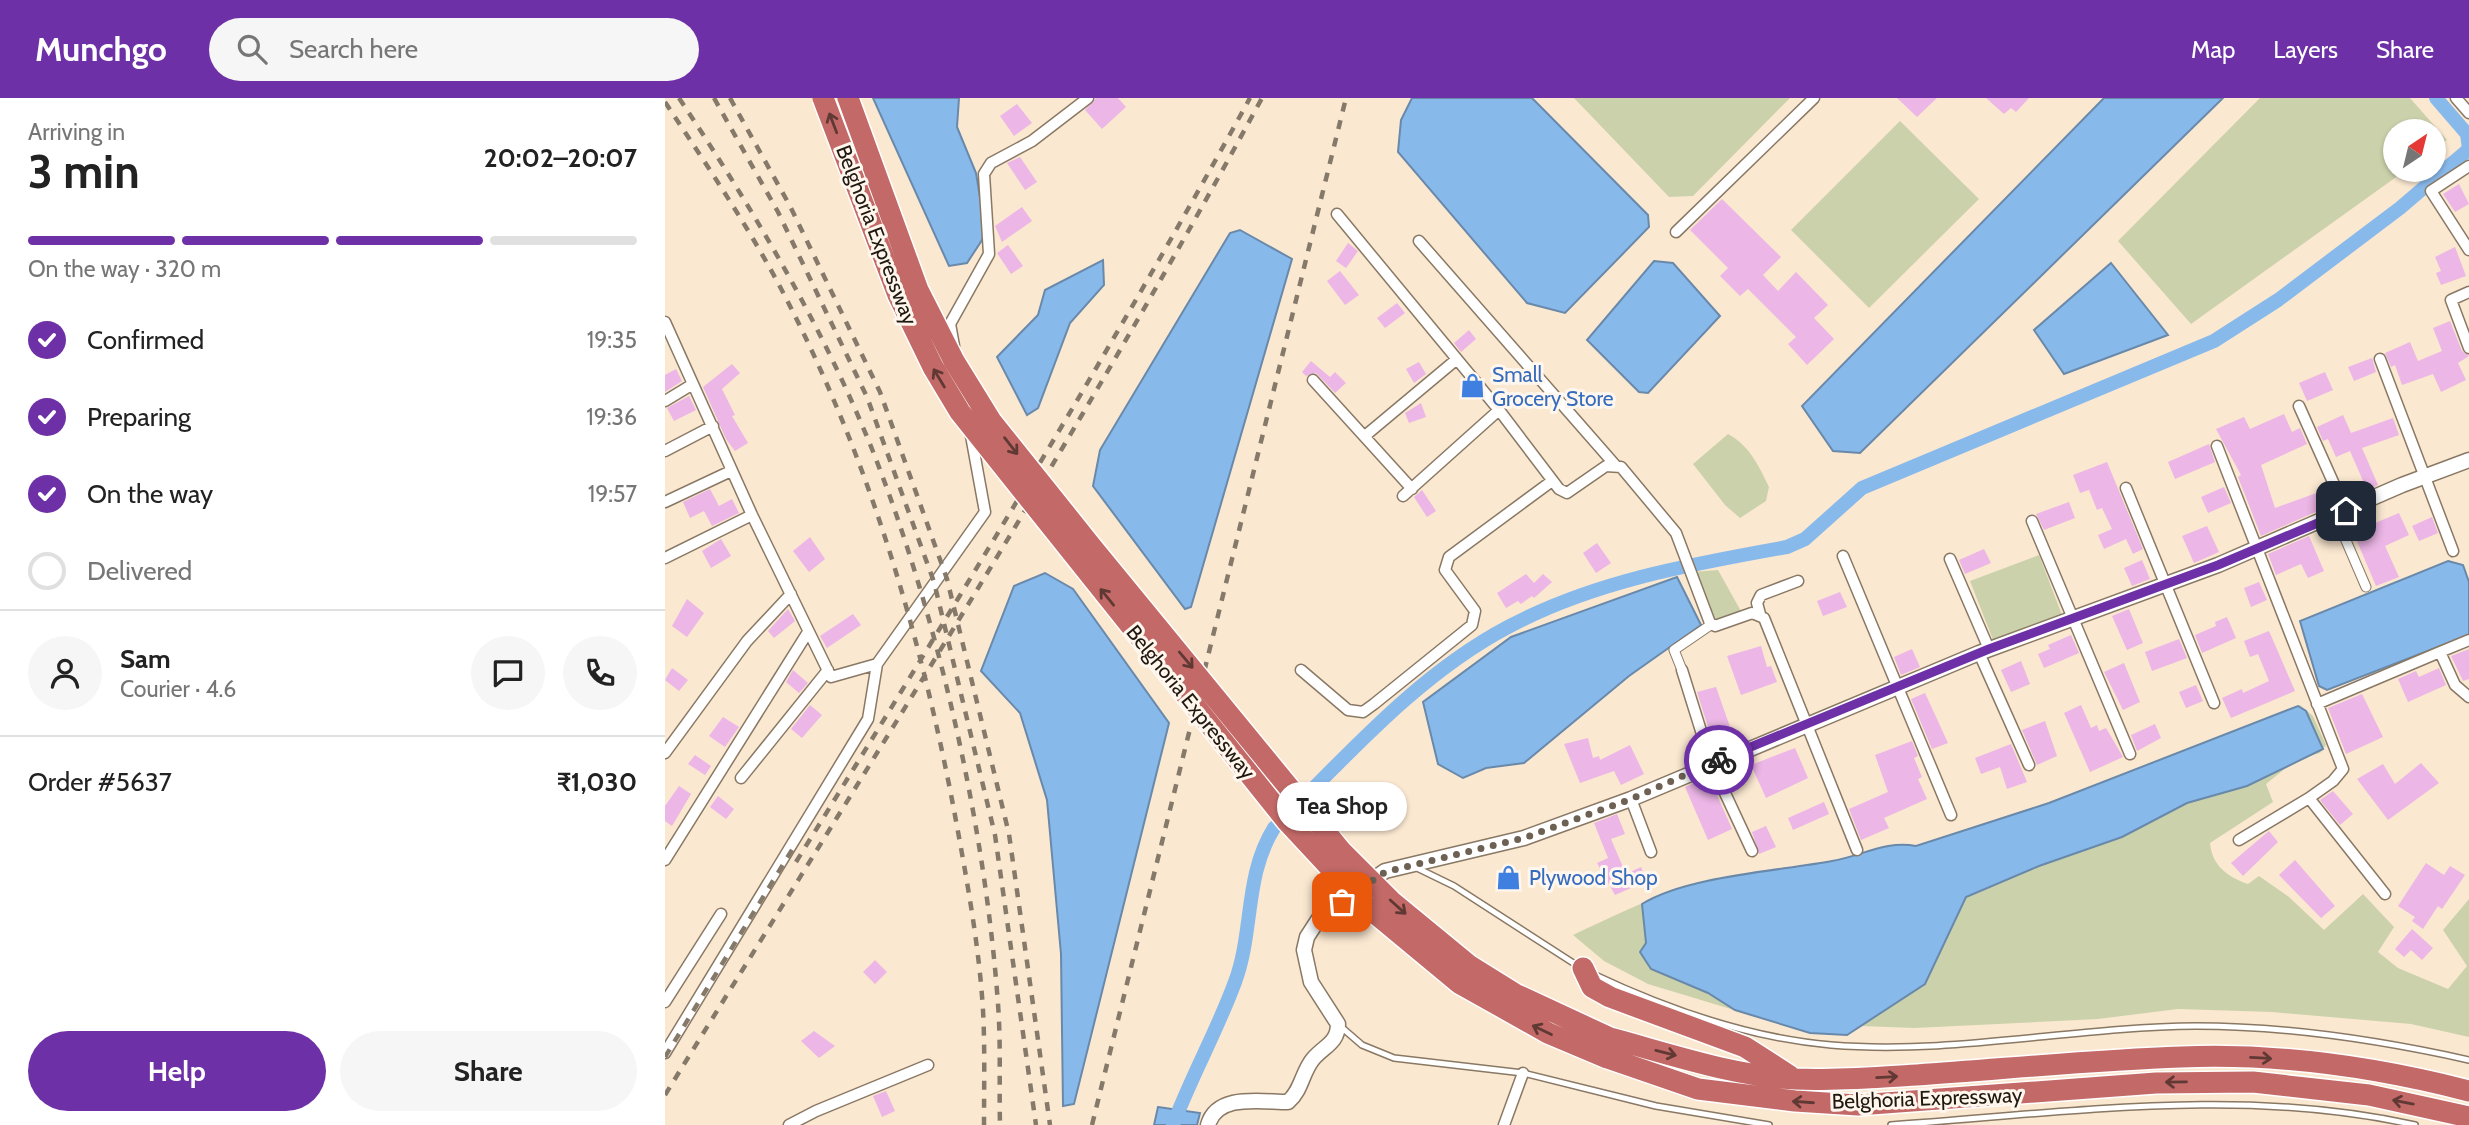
<!DOCTYPE html>
<meta charset="utf-8">
<style>
body{margin:0;font-family:Cabin,sans-serif;background:#f6f6f6;color:#222;height:100vh;display:flex;flex-direction:column;font-size:26px;white-space:nowrap}
*{box-sizing:border-box;margin:0}
p{font-size:23px;color:#767676}
.icon{flex:none;width:38px;height:38px;fill:none;stroke:currentColor;stroke-width:2;stroke-linecap:round;stroke-linejoin:round}
.map{position:relative;flex:1;overflow:hidden}
.sheet{display:flex;flex-direction:column;background:#fff;width:665px}
.sheet>*{flex:none}
.needle{width:46px;rotate:35deg}
.fabs{position:absolute;left:1718px;top:21px;display:grid;gap:14px}
.fabs a{display:grid;place-items:center;width:63px;height:63px;border-radius:50%;background:#fff;box-shadow:0 2px 5px #0004;font-size:35px}
.pin{position:absolute;display:grid;place-items:center;width:60px;height:60px;color:#fff;margin:-30px;border-radius:14px;box-shadow:0 4px 10px #0006}
.courier{position:absolute;display:grid;place-items:center;width:70px;height:70px;margin:-35px;border:5px solid #6e30a6;border-radius:50%;background:#fff;color:#222;box-shadow:0 2px 9px #0007}
.bubble{position:absolute;height:49px;border-radius:24px;background:#fff;box-shadow:0 2px 5px #0004;font-size:23px;font-weight:800;line-height:49px;text-align:center}
.overview em{font-style:normal;font-weight:800}
.overview div{display:flex;flex-direction:column-reverse}
.overview{display:flex;align-items:center;justify-content:space-between;height:119px;padding:0 28px}
h1{font-size:46px;font-weight:800;line-height:52px}
.bar{display:grid;grid-template-columns:repeat(4,1fr);gap:10px 7px;align-content:center;height:84px;padding:0 28px}
.bar i{height:9px;border-radius:5px;background:#e0e0e0}
.bar .on{background:#6e30a6}
.bar p{grid-column:span 4}
.line{display:flex;align-items:center;gap:18px;padding:0 28px;border-top:2px solid #e0e0e0}
.line div{flex:1}
.round{display:grid;place-items:center;flex:none;width:74px;height:74px;border-radius:37px;background:#f6f6f6}
ol{padding:0 28px;list-style:none}
li{display:flex;align-items:center;gap:21px;height:77px}
li p{margin-inline-start:auto}
li .icon{padding:7px;border-radius:50%;background:#6e30a6;color:#fff;stroke-width:4}
li:last-child{color:#767676}
li i{width:38px;height:38px;border:4px solid #e0e0e0;border-radius:50%}
.cta{display:flex;gap:14px;margin-top:auto;padding:14px 28px}
.cta a{flex:1;height:80px;border-radius:42px;background:#6e30a6;color:#fff;font-size:28px;font-weight:800;line-height:80px;text-align:center}
.cta a+a{background:#f6f6f6;color:#222}
header{display:flex;align-items:center;gap:42px;box-sizing:border-box;height:98px;padding:0 35px;background:#6e30a6;color:#fff}
header strong{font-size:33px}
nav{display:flex;gap:38px;margin-inline-start:auto;font-size:24px}
.search{width:490px;height:63px;background:#f6f6f6;display:flex;align-items:center;gap:18px;box-sizing:border-box;padding:0 24px;border-radius:38px;color:#767676;font-size:26px}
main{display:flex;flex:1;min-height:0}
.map>svg:first-child{display:block}
</style>
<header>
<strong>Munchgo</strong>
<div class="search"><svg class="icon" aria-label="search" viewBox="0 0 24 24"><circle cx="10" cy="10" r="6"/><path d="M15 15l6 6"/></svg>Search here</div>
<nav><a>Map</a><a>Layers</a><a>Share</a></nav>
</header>
<main>
<section class="sheet">
<div class="overview"><div><h1>3 min</h1><p>Arriving in</p></div><em>20:02–20:07</em></div>
<div class="bar"><i class="on"></i><i class="on"></i><i class="on"></i><i></i><p>On the way · 320 m</p></div>
<ol>
<li><svg class="icon" aria-label="check" viewBox="0 0 24 24"><path d="M5 12l5 5 9-10"/></svg>Confirmed<p>19:35</p></li>
<li><svg class="icon" aria-label="check" viewBox="0 0 24 24"><path d="M5 12l5 5 9-10"/></svg>Preparing<p>19:36</p></li>
<li><svg class="icon" aria-label="check" viewBox="0 0 24 24"><path d="M5 12l5 5 9-10"/></svg>On the way<p>19:57</p></li>
<li><i></i>Delivered</li>
</ol>
<div class="line" style="height:126px"><a class="round"><svg class="icon" aria-label="person" viewBox="0 0 24 24"><circle cx="12" cy="8" r="4"/><path d="M4 21q1-7 8-7t8 7"/></svg></a><div><b>Sam</b><p>Courier · 4.6</p></div><a class="round"><svg class="icon" aria-label="chat" viewBox="0 0 24 24"><path d="M4 5h16v11H9l-5 4z"/></svg></a><a class="round"><svg class="icon" aria-label="phone" viewBox="0 0 24 24"><path d="M5 4h4l2 5-3 2q2 4 5 5l2-3 5 2v4C11 20 4 13 5 4z"/></svg></a></div>
<div class="line" style="height:91px"><div>Order #5637</div><b>₹1,030</b></div>
<div class="cta"><a>Help</a><a>Share</a></div>
</section>
<div class="map">
<svg width="1804" height="1027" viewBox="0 0 1804 1027">
<rect width="100%" height="100%" fill="#fbe8d1"/>
<path fill="#cbd2ab" d="M909,0H1125L1028,98L1004,99Z
M1595,0H1745L1782,42L1769,51V33H1731V72H1741L1526,226L1453,143Z
M1235,23L1314,101L1204,210L1126,132Z
M1063,336C1084,347 1094,368 1104,389L1101,403L1075,420L1060,407L1028,366Z
M1374,457L1397,517L1328,542L1305,483Z
M1053,472L1077,515L1050,522L1028,474Z
M1635,607L1648,618L1661,647L1655,655L1632,661L1601,686L1608,704L1545,745C1547,768 1563,779 1583,786L1594,778L1624,799L1659,832L1698,796L1729,829L1713,854L1733,870L1783,891L1802,868L1778,832L1804,801V939L1746,926L1607,914L1513,911L1433,921L1250,930L1112,925L983,886L939,863L908,837C944,820 981,802 1019,789L1250,748L1368,712Z"/>
<path fill="#88b9eb" stroke="#6989aa" stroke-width="2" d="M208,0H294L292,29L311,75L321,136L302,165L284,168Z
M747,0H867L983,117L984,129L900,215L862,205L733,54L736,22Z
M1439,0H1558L1195,355L1168,353L1137,308Z
M575,132L627,161L526,509L520,511L428,388L435,352L565,135Z
M438,162L439,187L405,225L373,310L362,317L332,259L373,217L380,192Z
M989,163L1008,165L1055,218L983,295L974,294L922,242Z
M1446,165L1503,237L1399,276L1369,232Z
M1783,463L1798,467L1804,484V537L1662,592L1654,588L1635,523Z
M380,475L408,491L504,625L409,1006L398,1008L396,856L382,702L355,615L316,573L349,488Z
M1012,479L1036,527L964,578L859,665L821,670L798,680L773,666L758,604L846,539Z
M1633,608L1641,613L1658,651L1582,688L1522,705L1457,739L1374,768L1301,799L1260,886L1182,937L1145,935L1070,912L1043,895L986,871L975,854L981,845L977,806C1022,778 1114,773 1167,763C1197,758 1221,742 1251,748L1384,705Z
M493,1009L535,1015L532,1027H489Z"/>
<g fill="none" stroke-linecap="round" stroke-linejoin="round">
<path stroke="#88b9eb" stroke-width="14" d="M508,1027C526,979 552,933 570,884C589,833 579,778 609,730C681,659 752,577 843,529C929,483 1027,466 1122,449L1140,441L1197,390L1549,243L1613,202L1735,110L1804,51L1802,36L1771,0"/>
</g>
<path fill="#ecb6e6" d="M431,0H453L461,9L437,31L420,12Z
M1232,0H1272L1252,19Z
M1321,0H1364L1351,14L1346,10L1339,16Z
M352,6L367,25L349,38L335,18Z
M355,59L372,84L360,92L342,65Z
M1794,86L1804,106L1790,114L1778,96Z
M1057,101L1116,159L1098,177L1113,193L1131,174L1163,207L1149,220L1169,241L1142,267L1123,246L1131,239L1083,191L1075,198L1055,178L1063,170L1025,132Z
M357,109L367,123L337,144L330,128Z
M683,145L693,153L681,170L671,163Z
M343,147L358,168L346,176L332,155Z
M1790,149L1801,178L1776,187L1771,175L1776,173L1770,159Z
M675,173L694,197L680,207L662,183Z
M732,205L740,215L720,230L712,220Z
M1785,223L1797,253L1804,258L1793,265L1801,282L1776,294L1768,276L1737,287L1730,267L1726,269L1720,255L1745,244L1753,263L1777,253L1768,230Z
M804,232L811,241L796,254L789,245Z
M1707,260L1711,274L1689,283L1683,269Z
M646,263L665,279L670,274L681,285L670,295L651,275L641,278L637,274Z
M754,264L761,276L749,285L741,271Z
M67,266L75,275L57,291L70,317L67,318L83,345L70,353L61,341L38,289Z
M11,271L17,283L0,294V277Z
M1660,274L1668,292L1642,303L1634,285Z
M24,298L31,312L9,323L2,310Z
M756,305L761,319L744,325L740,315Z
M1619,316L1627,334L1635,330L1642,346L1596,367L1610,410L1657,393L1664,408L1596,438L1573,379L1576,377L1551,331L1579,319L1585,331Z
M1678,317L1686,335L1728,320L1734,337L1697,350L1713,387L1702,392L1685,353L1671,359L1663,341L1658,343L1652,329Z
M1544,346L1550,364L1510,381L1503,364Z
M1442,364L1478,451L1468,456L1461,441L1439,451L1433,437L1447,431L1437,410L1432,412L1424,392L1415,395L1408,377Z
M1559,389L1566,405L1543,415L1536,399Z
M45,391L54,408L67,401L74,415L47,428L39,413L25,420L18,404Z
M757,392L771,413L762,419L749,399Z
M1404,404L1410,420L1379,432L1371,416Z
M1697,415L1703,428L1734,415L1744,437L1720,448L1734,479L1711,488L1683,422Z
M1767,419L1773,435L1754,443L1747,428Z
M1542,428L1554,454L1529,465L1517,438Z
M1644,438L1659,473L1643,480L1636,466L1611,477L1603,456Z
M145,439L160,461L144,474L128,453Z
M56,441L66,458L46,470L37,453Z
M932,445L946,465L931,475L918,455Z
M1319,451L1326,465L1300,476L1294,462Z
M1477,462L1485,481L1467,488L1459,470Z
M861,476L869,485L878,476L887,484L869,500L867,498L856,506L853,503L841,510L832,495Z
M1594,484L1602,502L1586,509L1579,490Z
M1175,494L1182,509L1158,518L1152,503Z
M22,501L39,515L22,539L7,528Z
M123,511L130,523L109,540L103,533Z
M1464,511L1478,545L1462,552L1447,518Z
M188,516L196,527L162,550L155,538Z
M1562,519L1571,540L1537,555L1530,537L1551,528L1550,524Z
M1604,533L1630,593L1566,620L1557,600L1577,591L1578,595L1604,583L1593,556L1585,559L1579,543Z
M1406,537L1414,555L1379,570L1373,556L1385,551L1383,547Z
M1514,541L1522,560L1487,573L1480,554Z
M1096,548L1102,569L1106,568L1112,584L1076,597L1062,558Z
M1247,551L1255,569L1236,577L1229,559Z
M1804,551V581L1798,583L1786,558Z
M1356,563L1365,586L1346,594L1336,572Z
M1459,565L1475,604L1458,612L1439,574Z
M7,570L23,582L14,593L0,582Z
M1774,570L1781,587L1743,604L1733,581L1751,573L1754,579Z
M128,572L143,585L134,595L121,584Z
M1531,587L1538,603L1521,610L1514,594Z
M1051,589L1070,643L1049,648L1032,594Z
M1260,595L1283,645L1267,651L1246,601Z
M1697,596L1718,639L1681,656L1663,610Z
M145,607L157,617L137,640L126,631Z
M1416,607L1426,630L1432,627L1434,633L1441,630L1458,659L1425,674L1399,615Z
M58,619L74,629L60,649L44,638Z
M1380,623L1392,658L1372,667L1357,632Z
M1490,626L1496,640L1472,653L1466,637Z
M923,640L928,660L934,658L935,662L965,647L979,676L956,687L949,673L915,685L899,646Z
M1247,643L1253,658L1249,660L1257,679L1253,681L1262,701L1219,720L1224,730L1196,742L1184,711L1223,694L1210,657Z
M1346,646L1362,684L1342,691L1335,669L1316,676L1310,660Z
M1130,650L1143,680L1101,700L1086,667Z
M30,657L46,668L40,677L23,666Z
M1756,665L1774,685L1723,722L1692,681L1718,666L1730,686Z
M1044,679L1067,731L1043,742L1020,689Z
M14,688L26,696L7,728L0,723V708Z
M1668,693L1688,716L1675,727L1655,702Z
M53,698L69,711L61,721L45,709Z
M1159,704L1164,716L1128,732L1123,720Z
M952,716L960,736L946,741L961,776L976,769L982,783L950,797L932,765L943,760L929,725Z
M1101,728L1111,749L1094,756L1087,734Z
M1604,733L1613,744L1578,778L1566,765Z
M1630,762L1670,808L1656,820L1614,777Z
M1761,765L1779,777L1785,768L1800,777L1777,811L1773,808L1758,831L1747,823L1750,819L1733,808Z
M1747,831L1768,850L1757,862L1746,852L1739,859L1730,851Z
M210,862L222,874L210,886L198,874Z
M149,933L170,948L154,960L136,943Z
M221,993L230,1013L217,1019L208,998Z"/>
<g fill="none" stroke-linecap="round" stroke-linejoin="round">
<defs>
<path id="service" d="M752,770L789,788L913,868
M928,876C1002,911 1084,940 1166,947C1287,957 1409,929 1531,928C1623,928 1714,942 1804,962
M675,928L697,947L729,960L858,975L991,1008L1104,1027
M1226,1027C1401,1015 1577,988 1750,1027"/>
<path id="pedestrian" d="M1670,417L1701,489
M1017,572L1009,552L1047,526"/>
<path id="minor" d="M1791,0L1804,15
M1804,68L1766,93L1804,152
M672,116L834,312L894,391L902,395L941,368L956,369L1011,435L1045,525L1050,528L1087,515L1099,520L1192,752
M1011,134L1149,0
M754,143L951,368
M1804,194L1786,202L1804,250
M0,224L87,417L166,579L212,566L203,621L0,955
M289,248L285,226L324,156L319,76L326,65L367,43L423,0
M1715,261L1788,453
M648,282L747,391
M0,303L28,286
M1634,308L1681,413
M701,337L792,261
M1552,348L1678,671L1668,683L1644,700L1720,796
M0,353L48,328
M1461,390L1549,605
M738,398L834,312
M0,404L66,373
M1367,423L1465,656
M1178,458L1286,717
M0,460L87,417
M1285,461L1324,551
M1095,516L1092,505L1096,497L1133,483
M1804,542L1775,554L1790,587L1804,599
M1314,555L1364,667
M212,566L320,414L305,332
M636,572L683,612L698,614L709,606L807,527L810,513L780,472L784,459L887,383
M1017,572L1046,665L1087,753
M1652,606L1775,554
M0,655L82,543L126,496
M76,680L163,572
M966,701L986,754
M1574,742L1644,700
M0,762L143,534
M0,904L56,816
M124,1027L151,1013L263,967
M839,1027L858,975"/>
<path id="tertiary" d="M543,1027C552,995 596,1004 623,1004C637,992 637,974 648,961C659,948 673,945 673,926L646,884L639,852L642,839L655,819L720,773L859,740L966,701L1314,555L1553,467L1737,387L1804,362"/>
<path id="motorway" d="M918,870L927,889L945,899L1080,949L1125,978
M945,940C1005,956 1068,978 1131,981C1171,983 1212,979 1252,977C1340,971 1428,962 1516,959C1613,955 1711,969 1804,993
M940,959L1033,991L1130,1003L1193,1007L1491,985L1588,984L1704,997L1804,1019"/>
</defs>
<use href="#service" stroke="#897864" stroke-width="8"/>
<use href="#pedestrian" stroke="#897864" stroke-width="11"/>
<use href="#minor" stroke="#897864" stroke-width="13"/>
<use href="#tertiary" stroke="#897864" stroke-width="17"/>
<use href="#motorway" stroke="#fff" stroke-width="24"/>
<use href="#service" stroke="#fff" stroke-width="5"/>
<use href="#pedestrian" stroke="#fff" stroke-width="9"/>
<use href="#minor" stroke="#fff" stroke-width="10"/>
<use href="#tertiary" stroke="#fff" stroke-width="14"/>
<use href="#motorway" stroke="#c36a68" stroke-width="21"/>
<path stroke="#85796a" stroke-width="4.5" stroke-dasharray="9 9" stroke-linecap="butt" d="M14,0C88,111 157,227 207,351C273,518 320,727 333,906C336,946 334,987 335,1027
M49,0L113,114L202,299L269,484L330,737L371,1027
M65,0L125,108L215,294L282,481L344,736L385,1027
M0,4C45,72 92,141 128,214C207,371 256,540 289,712C301,777 314,846 318,912C320,950 319,989 319,1027
M131,764C287,512 442,260 585,0
M0,959L130,747
M0,997C203,668 412,341 597,0
M427,1027L681,0"/>
<defs>
<path id="motorway-bridge" d="M158,0L233,197L268,269L295,314L621,722L700,807L794,885L883,935L940,959
M183,0L253,192L289,263L326,323L426,448L676,753L726,803L805,868L850,896L945,940"/>
</defs>
<use href="#motorway-bridge" stroke="#fff" stroke-width="24" stroke-linecap="butt"/>
<use href="#motorway-bridge" stroke="#c36a68" stroke-width="21"/>
</g>
<defs><path id="oneway-shaft" d="M-6 0H5M1.5-3L5.5 0L1.5 3" fill="none" stroke-width="1.6" stroke-linecap="round" stroke-linejoin="round" transform="scale(1.75)"/></defs>
<g stroke="#613934">
<use href="#oneway-shaft" transform="translate(168 25) rotate(-111)"/>
<use href="#oneway-shaft" transform="translate(274 280) rotate(-121)"/>
<use href="#oneway-shaft" transform="translate(346 348) rotate(52)"/>
<use href="#oneway-shaft" transform="translate(442 499) rotate(-129)"/>
<use href="#oneway-shaft" transform="translate(521 562) rotate(50)"/>
<use href="#oneway-shaft" transform="translate(733 809) rotate(42)"/>
<use href="#oneway-shaft" transform="translate(877 932) rotate(-154)"/>
<use href="#oneway-shaft" transform="translate(1001 955) rotate(14)"/>
<use href="#oneway-shaft" transform="translate(1596 960) rotate(3)"/>
<use href="#oneway-shaft" transform="translate(1222 979) rotate(-3)"/>
<use href="#oneway-shaft" transform="translate(1511 984) rotate(179)"/>
<use href="#oneway-shaft" transform="translate(1138 1004) rotate(-176)"/>
<use href="#oneway-shaft" transform="translate(1738 1004) rotate(-169)"/>
</g>
<g fill="none" stroke-linecap="round" stroke-linejoin="round">
<path stroke="#6d6154" stroke-width="7" stroke-dasharray="0 12.6" d="M677,804L720,774L859,740L966,701L1054,662"/>
<path stroke="#6e30a6" stroke-width="9" d="M1054,662L1324,551L1553,467L1681,413"/>
</g>
<defs>
<symbol id="shop-bare" viewBox="-9 -9 18 18"><path d="M-5-2.5h2.3a2.7 3.5 0 0 1 5.4 0H5L5.5 6h-11ZM-1.5-2.5h3a1.5 2.3 0 0 0-3 0Z" fill="#3f7fe0" stroke="#fff7ee" stroke-width="2.5" paint-order="stroke"/></symbol>
</defs>
<g fill-rule="evenodd">
<use href="#shop-bare" x="790" y="270" width="35" height="35"/>
<use href="#shop-bare" x="826" y="762" width="35" height="35"/>
</g>
<g text-anchor="middle" dominant-baseline="central" stroke-width="6" stroke-linejoin="round" paint-order="stroke">
<g font-size="21" fill="#201911" stroke="#fff7ee">
<text transform="translate(212 137) rotate(69)">Belghoria Expressway</text>
<text transform="translate(526 604) rotate(51)">Belghoria Expressway</text>
<text transform="translate(1262 1000) rotate(-2)">Belghoria Expressway</text>
</g>
<g font-size="21" fill="#366cbe" stroke="#fff7ee" text-anchor="start">
<text x="827" y="276">Small<tspan x="827" dy="24">Grocery Store</tspan></text>
<text x="864" y="779">Plywood Shop</text>
</g>
</g>
</svg>
<div class="fabs">
<a><svg class="needle" viewBox="-14 -14 28 28"><path d="M0-13l5 13h-10z" fill="#e53935"/><path d="M0 13l5-13h-10z" fill="#767676"/></svg></a>
</div>
<div class="pin" style="left:677px;top:804px;background:#ea580c"><svg class="icon" aria-label="bag" viewBox="0 0 24 24"><path d="M5 8h14l-1 12H6zM9 8a3 3 0 0 1 6 0"/></svg></div>
<div class="pin" style="left:1681px;top:413px;background:#1f2937"><svg class="icon" aria-label="home" viewBox="0 0 24 24"><path d="M3 11l9-7 9 7M6 9v11h12V9"/></svg></div>
<div class="courier" style="left:1054px;top:662px"><svg class="icon" aria-label="bike" viewBox="0 0 24 24"><circle cx="6" cy="16" r="4"/><circle cx="18" cy="16" r="4"/><path d="M6 16l4-8h5l3 8M10 8l3 8H6M13 5h3"/></svg></div>
<div class="bubble" style="left:612px;top:684px;width:130px">Tea Shop</div>
</div>
</main>
